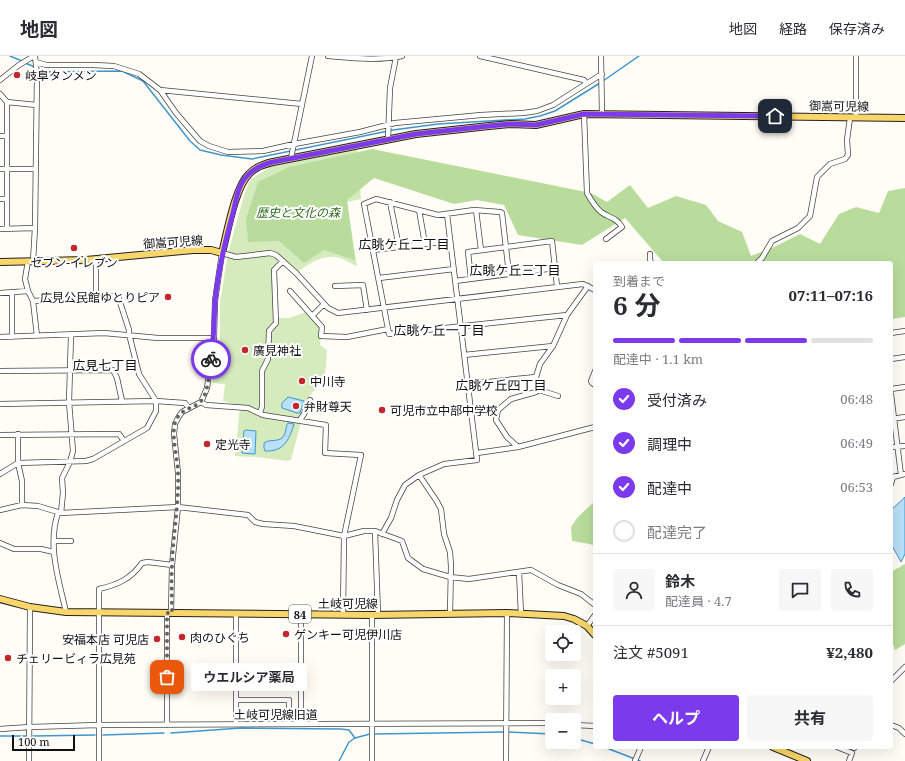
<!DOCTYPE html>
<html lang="ja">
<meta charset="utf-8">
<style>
body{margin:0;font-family:"Noto Serif","Noto Sans JP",serif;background:#f7f7f7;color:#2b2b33;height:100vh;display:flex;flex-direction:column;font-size:15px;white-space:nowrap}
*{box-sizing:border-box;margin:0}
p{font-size:13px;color:#7c7c81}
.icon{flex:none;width:22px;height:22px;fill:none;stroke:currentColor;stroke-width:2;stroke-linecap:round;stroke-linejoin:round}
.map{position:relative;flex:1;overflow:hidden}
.panel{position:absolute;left:593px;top:205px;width:300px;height:488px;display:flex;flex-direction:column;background:#fff;border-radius:4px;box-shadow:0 4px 16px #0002}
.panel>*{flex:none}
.fabs{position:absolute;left:545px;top:569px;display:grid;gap:8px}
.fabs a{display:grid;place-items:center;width:36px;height:36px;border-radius:4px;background:#fff;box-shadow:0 4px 16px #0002;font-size:20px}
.scale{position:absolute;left:12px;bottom:10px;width:63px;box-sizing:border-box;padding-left:4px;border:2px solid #111;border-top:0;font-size:11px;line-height:14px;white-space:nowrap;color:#111;-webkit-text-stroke:3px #fff;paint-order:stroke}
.pin{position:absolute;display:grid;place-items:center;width:34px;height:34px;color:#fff;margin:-17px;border-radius:8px;box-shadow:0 2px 6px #0006}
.courier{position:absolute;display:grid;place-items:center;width:40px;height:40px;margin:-20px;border:3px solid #7c3aed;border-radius:50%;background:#fff;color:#222;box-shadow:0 1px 5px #0007}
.bubble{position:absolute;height:28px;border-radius:4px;background:#fff;box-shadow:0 4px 16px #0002;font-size:13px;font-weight:700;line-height:28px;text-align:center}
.summary em{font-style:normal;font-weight:700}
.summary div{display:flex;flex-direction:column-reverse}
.summary{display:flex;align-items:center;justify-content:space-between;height:68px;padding:0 20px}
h1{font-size:26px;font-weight:700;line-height:30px}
.bar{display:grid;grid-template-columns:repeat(4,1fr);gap:6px 4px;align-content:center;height:48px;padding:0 20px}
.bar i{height:5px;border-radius:3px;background:#e1e1e2}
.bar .active{background:#7c3aed}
.bar p{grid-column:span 4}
.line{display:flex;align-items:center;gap:10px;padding:0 20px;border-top:1px solid #e1e1e2}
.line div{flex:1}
.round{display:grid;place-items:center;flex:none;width:42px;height:42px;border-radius:4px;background:#f7f7f7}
ol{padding:0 20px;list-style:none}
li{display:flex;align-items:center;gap:12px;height:44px}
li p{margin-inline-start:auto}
li .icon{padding:4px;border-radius:50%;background:#7c3aed;color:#fff;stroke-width:4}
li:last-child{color:#7c7c81}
li i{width:22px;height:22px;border:2px solid #e1e1e2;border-radius:50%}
.button{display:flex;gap:8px;margin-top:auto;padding:8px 20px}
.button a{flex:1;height:46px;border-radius:4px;background:#7c3aed;color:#fff;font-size:16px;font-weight:700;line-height:46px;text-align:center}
.button a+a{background:#f7f7f7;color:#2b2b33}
header{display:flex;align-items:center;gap:24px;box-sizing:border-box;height:56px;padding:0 20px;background:#fff;border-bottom:1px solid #e1e1e2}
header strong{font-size:19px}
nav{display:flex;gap:22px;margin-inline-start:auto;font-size:14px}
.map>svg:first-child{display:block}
</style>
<header>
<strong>地図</strong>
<nav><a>地図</a><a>経路</a><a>保存済み</a></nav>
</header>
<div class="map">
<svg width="905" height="705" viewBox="0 0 905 705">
<rect width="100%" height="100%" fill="#fffdf5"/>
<path fill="#d5ebbd" d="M357,92L361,143L347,146L357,210C351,208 346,204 340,202C323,197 309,208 296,217L283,205L274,214L276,262H289L309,255L322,271L320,289L327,294L326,309L324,324L310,339L304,355L291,404L288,405L257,401L235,400L240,350L223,345L225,328L212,327L220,286V247L228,197L245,136L251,123L272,110Z"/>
<path fill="#b9dc9c" d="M372,93L591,137L607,146L630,129L648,152L676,140L706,149L718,165L742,176L751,200L774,191L800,178L820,188L839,158L856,151L879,157L888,135L905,132V261L891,263V207H664L625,162L582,189L518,179L504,149L477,144L454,148L374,122L347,144L355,204L324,194L304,207L279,185L248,186L246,163L258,126L289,111Z
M595,445V490L590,488L572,485L571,471L577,462Z
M905,508V588L895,594L891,583V516Z"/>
<path fill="#b9e0f7" stroke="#3f96cf" d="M288,341L304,345L300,357H297L282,352V347Z
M288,367L294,368C289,384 284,396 265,395L264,392V387C269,383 277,386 282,382C287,377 285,371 288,367Z
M246,374L256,375L255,398H254L242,397L244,375Z
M905,441V498L901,506L891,488V454Z"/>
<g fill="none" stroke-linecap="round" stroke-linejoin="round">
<path stroke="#3f96cf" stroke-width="1.5" d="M10,0L22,5
M25,7L35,11
M38,13L45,16L122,15L143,25L190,85L200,94L221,99L252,103L393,74L438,68L525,63L540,60L555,55L600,27
M603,25L639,0
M508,676L552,678
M171,677L241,672L341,673L349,674L355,682L370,678
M374,678L504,676
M103,679L164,677
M0,680H26
M33,680L95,679
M574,682L595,688
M604,691L640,705
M339,705L349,686L355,682"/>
<defs>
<path id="minor" d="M328,0C353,2 378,5 402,0
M480,0L584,24L586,28L602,18
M601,0L602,58
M856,0V61
M36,6L46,9H93L114,10L139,18L160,34L176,57L200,85L209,90L228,96L263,95L294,88L360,76L395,67L481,59L523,57L537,55L553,49L586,28
M0,24L19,9L34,0
M160,34L302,48
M0,38L7,46V172
M7,46L36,49
M584,58L587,137C591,144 595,151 601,156C609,162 616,161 622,171L606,183
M0,80H6
M388,83L390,32L396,1
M291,102L312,0
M0,113H35
M0,143H6
M390,146L399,191
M419,154L425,188
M476,154L481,194
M0,173L35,172
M373,194L450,185
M650,198V203L651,207
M96,203V241
M28,205L25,223L28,235L33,245L37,280
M33,205L35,172L37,19L35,0
M757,207L762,202L772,185L798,172L810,160L817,121L830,108L845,103L848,99L847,84L850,62
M509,218L502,157L500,156L474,154L438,159L376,143L364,148L389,278L567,259L588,230
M379,222L454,213
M471,223L468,196L552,185L557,230
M455,225L555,212
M335,230L363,229L367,254
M290,235L322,271L321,280L347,281L388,273
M0,237L28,235
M12,237V281
M312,260L324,248
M891,277L905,275
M0,281L104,277L158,282H214
M464,299L553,290
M891,303L905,301
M0,315L113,314L117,322L122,345
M595,315L591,325L592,327L595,329
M468,328L536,321
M891,333L905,331
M539,334L558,340
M891,338L901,419
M201,346L206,349L248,352L263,359L326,369L325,397L361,399L344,480L343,558
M0,348L156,345L185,347L189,352
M498,354L496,364L507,381L518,391
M260,356L262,351V315L268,303L269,275L276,267L274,214L283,205
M472,356L498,354L511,343L536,336L539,334L536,321L540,308L553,290L567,259
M891,363L905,361
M300,364L304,358L310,344
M18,378V407L22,425V449
M0,379L119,378L124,385
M891,391L905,390
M477,397L518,391L595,371
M0,418L18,407L86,405L93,403L147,372L156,355V345L139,318L129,278V274L118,240L33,245
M419,419L436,444L441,453L444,478L450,496L451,510L450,558
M891,428L893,421L905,418
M0,454L22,449L38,450L61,457L178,451L248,459L255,466L263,468L294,470L344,480L364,475H375L402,485L408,502L423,513L450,521L469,523L531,514L558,529L581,538L595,549
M58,457C47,489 59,525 66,556
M61,457L63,437L62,422L70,406L73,395L69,346L71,279
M375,475L378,559
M382,478L391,462L397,444L405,429L419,419L444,408L477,404L447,158
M54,485H71
M0,487L14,493H41L54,496
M519,516L521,558
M167,557V669
M171,557L172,509L178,451V417L174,378L175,368L178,362L182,356L201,346L207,332L214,282L215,245L222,197L236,201L270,197L276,199L296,217L328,252L338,257L583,228L595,234
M236,557V668
M587,570L595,559
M891,625L905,611
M236,644H289V668
M301,668V558
M574,669L595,670
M891,669L899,672L905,678
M0,673L30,671L99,669L552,667
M837,691L852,697L849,705
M854,692V691
M29,705L30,551
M99,705V533C117,529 131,523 142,507L148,506L172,509
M372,705V559
M506,705L507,557
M635,705L641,691
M703,705L709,691"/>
<path id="major" d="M0,206L86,204L193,194H211L222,197C227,178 235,131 249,118C255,111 264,108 273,106L416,78L489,70L511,68L536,69L584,58L905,62
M0,543L30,551L66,556L372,559L507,557L564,560L574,563L587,570L595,579
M773,691L807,705"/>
</defs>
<use href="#minor" stroke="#444" stroke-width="6"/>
<use href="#major" stroke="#222" stroke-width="8"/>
<use href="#minor" stroke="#fff" stroke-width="4.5"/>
<use href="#major" stroke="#f9d66b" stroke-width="6"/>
</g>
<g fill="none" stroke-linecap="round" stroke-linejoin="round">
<path stroke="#646461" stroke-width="4" stroke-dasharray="0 7.2" d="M167,621V557H172C172,541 171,525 172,509C173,478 179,449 178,418C178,403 171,381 175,367C180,352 191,354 200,346C209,338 209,314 211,303"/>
<path stroke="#7c3aed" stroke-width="5" d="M211,303C214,283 214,264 215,245C218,215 225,186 233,157C236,144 238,128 249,118C256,111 264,108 273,106L416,78L489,70L511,68L536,69L584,58L775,60"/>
</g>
<g fill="#c4262e" stroke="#fff" stroke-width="1.5">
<circle cx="17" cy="19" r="4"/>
<circle cx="74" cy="192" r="4"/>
<circle cx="168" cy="241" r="4"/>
<circle cx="245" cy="294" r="4"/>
<circle cx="302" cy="325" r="4"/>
<circle cx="296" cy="350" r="4"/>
<circle cx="382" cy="354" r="4"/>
<circle cx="207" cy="388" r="4"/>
<circle cx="286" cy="578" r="4"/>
<circle cx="182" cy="581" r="4"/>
<circle cx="157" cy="583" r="4"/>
<circle cx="8" cy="602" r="4"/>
</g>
<g text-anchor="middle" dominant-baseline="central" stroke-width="4" stroke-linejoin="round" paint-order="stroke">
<rect fill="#fff" stroke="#585858" stroke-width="1" x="289" y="549" width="22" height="18" rx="3"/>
<g font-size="11" font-weight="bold" fill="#111">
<text x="300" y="558">84</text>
</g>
<g font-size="12" fill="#111" stroke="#fff" text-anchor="start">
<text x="25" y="19">岐阜タンメン</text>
<text x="74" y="206" text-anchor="middle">セブン-イレブン</text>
<text x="160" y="241" text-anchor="end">広見公民館ゆとりピア</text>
<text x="253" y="294">廣見神社</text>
<text x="310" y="325">中川寺</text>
<text x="304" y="350">弁財尊天</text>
<text x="390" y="354">可児市立中部中学校</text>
<text x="215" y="388">定光寺</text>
<text x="294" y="578">ゲンキー可児伊川店</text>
<text x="190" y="581">肉のひぐち</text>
<text x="149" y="583" text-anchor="end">安福本店 可児店</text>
<text x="16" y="602">チェリービィラ広見苑</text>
</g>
<g font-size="12" fill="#111" stroke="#fff">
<text transform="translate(839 50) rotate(1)">御嵩可児線</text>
<text transform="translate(173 186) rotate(-4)">御嵩可児線</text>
<text x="348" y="547">土岐可児線</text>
<text x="276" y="658">土岐可児線旧道</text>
</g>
<g font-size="12" font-style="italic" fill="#2f6b1f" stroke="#fff">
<text x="298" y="156">歴史と文化の森</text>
</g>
<g font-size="13" fill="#111" stroke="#fff">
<text x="404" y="188">広眺ケ丘二丁目</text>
<text x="515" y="214">広眺ケ丘三丁目</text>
<text x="439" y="274">広眺ケ丘一丁目</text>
<text x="105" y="309">広見七丁目</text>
<text x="501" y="329">広眺ケ丘四丁目</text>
</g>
</g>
</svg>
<div class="fabs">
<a><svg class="icon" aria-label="locate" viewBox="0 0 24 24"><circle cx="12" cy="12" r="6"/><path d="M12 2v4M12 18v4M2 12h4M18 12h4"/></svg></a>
<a>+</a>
<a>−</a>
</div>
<div class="scale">100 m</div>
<div class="pin" style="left:167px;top:621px;background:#ea580c"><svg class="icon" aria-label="bag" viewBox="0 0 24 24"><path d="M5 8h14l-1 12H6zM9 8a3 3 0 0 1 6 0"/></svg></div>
<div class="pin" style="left:775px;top:60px;background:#1f2937"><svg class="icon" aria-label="home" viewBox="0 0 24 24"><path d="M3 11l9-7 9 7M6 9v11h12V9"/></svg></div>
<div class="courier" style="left:211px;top:303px"><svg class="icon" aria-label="bike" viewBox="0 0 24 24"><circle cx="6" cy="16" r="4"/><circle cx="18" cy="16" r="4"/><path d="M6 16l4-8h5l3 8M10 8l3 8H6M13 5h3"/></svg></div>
<div class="bubble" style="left:191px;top:607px;width:116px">ウエルシア薬局</div>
<section class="panel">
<div class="summary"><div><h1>6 分</h1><p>到着まで</p></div><em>07:11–07:16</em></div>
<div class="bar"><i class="active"></i><i class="active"></i><i class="active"></i><i></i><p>配達中 · 1.1 km</p></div>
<ol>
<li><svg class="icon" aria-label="check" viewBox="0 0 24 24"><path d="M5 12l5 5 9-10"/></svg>受付済み<p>06:48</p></li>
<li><svg class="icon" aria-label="check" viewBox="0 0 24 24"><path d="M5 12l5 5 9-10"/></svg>調理中<p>06:49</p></li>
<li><svg class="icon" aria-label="check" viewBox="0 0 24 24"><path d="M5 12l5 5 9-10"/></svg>配達中<p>06:53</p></li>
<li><i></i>配達完了</li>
</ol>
<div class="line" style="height:72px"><a class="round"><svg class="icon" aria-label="person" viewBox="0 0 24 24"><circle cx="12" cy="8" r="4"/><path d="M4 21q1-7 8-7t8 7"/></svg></a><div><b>鈴木</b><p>配達員 · 4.7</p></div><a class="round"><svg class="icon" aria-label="chat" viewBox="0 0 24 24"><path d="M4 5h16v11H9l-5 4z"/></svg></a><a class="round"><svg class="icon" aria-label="phone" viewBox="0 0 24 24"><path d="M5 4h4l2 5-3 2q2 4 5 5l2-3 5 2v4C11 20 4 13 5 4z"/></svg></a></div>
<div class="line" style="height:52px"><div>注文 #5091</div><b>¥2,480</b></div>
<div class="button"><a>ヘルプ</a><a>共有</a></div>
</section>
</div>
